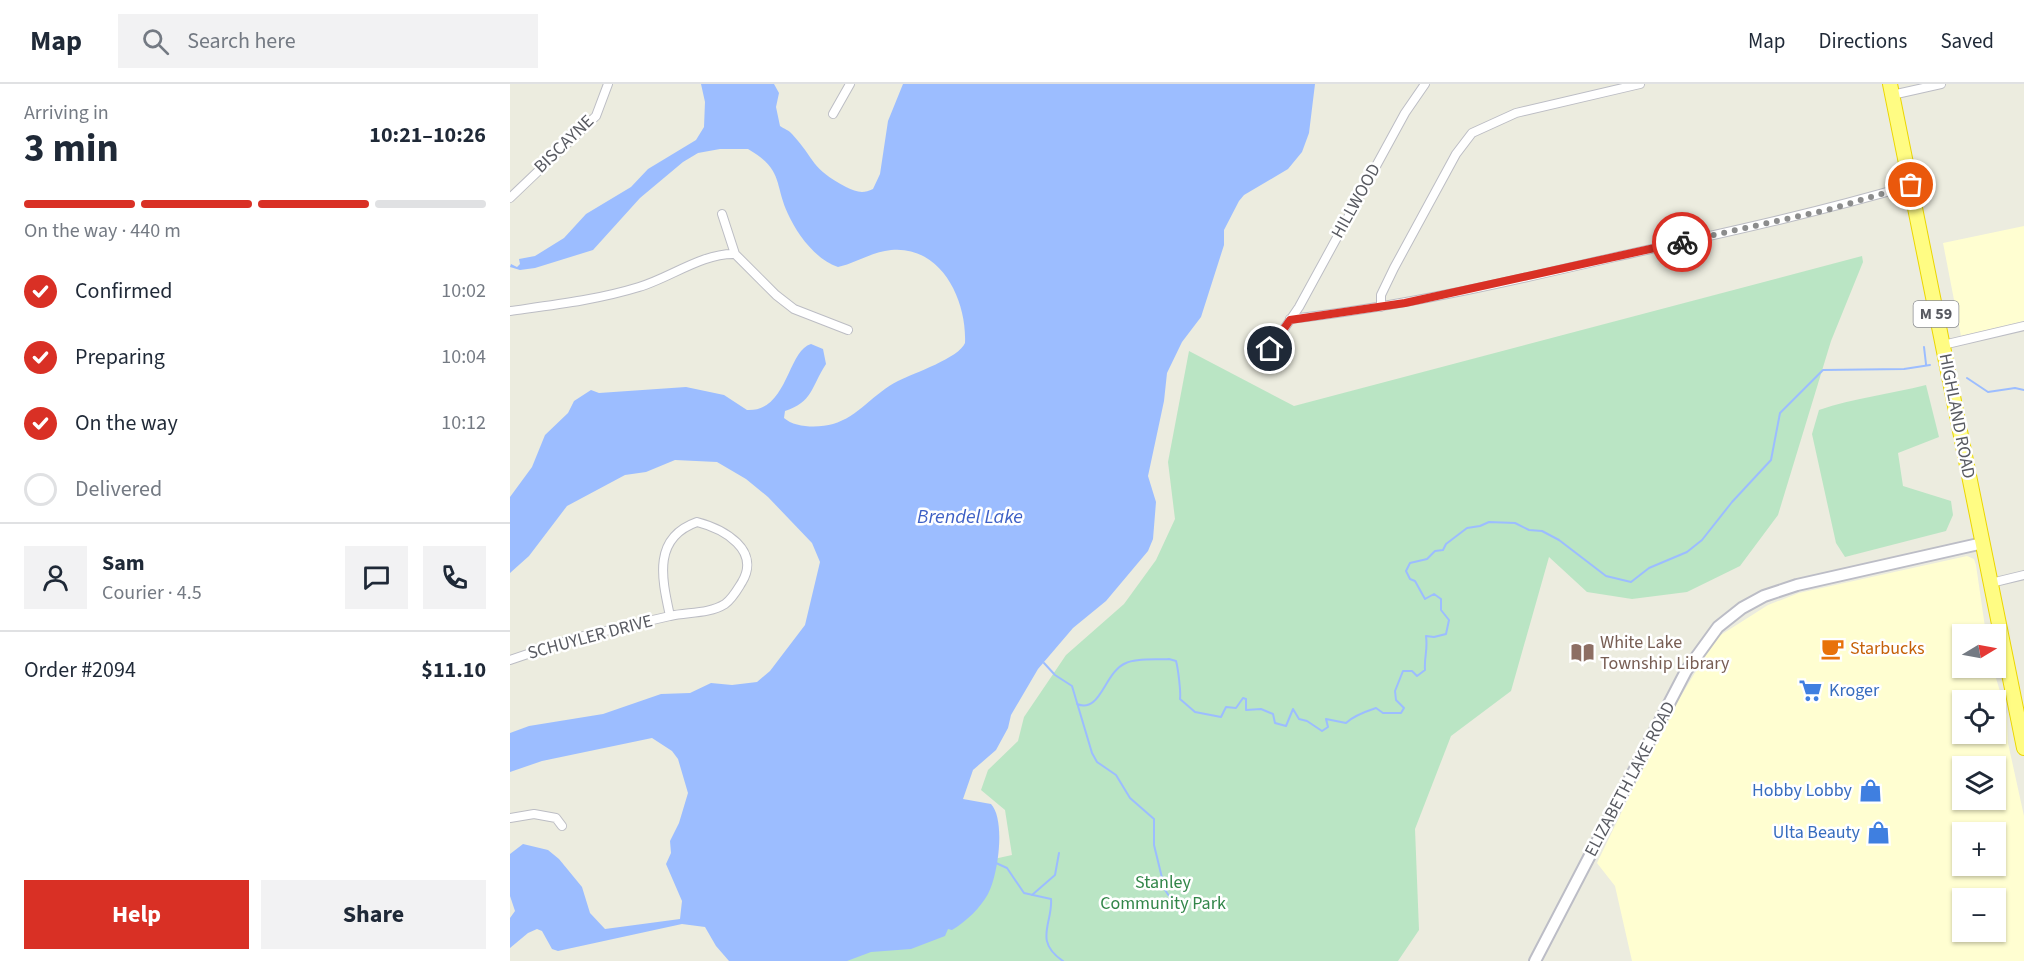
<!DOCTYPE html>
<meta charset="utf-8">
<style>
body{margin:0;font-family:"Source Sans 3",sans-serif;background:#f2f2f3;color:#1f2937;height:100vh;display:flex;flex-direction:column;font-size:22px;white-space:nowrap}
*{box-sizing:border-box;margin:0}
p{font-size:20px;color:#747a83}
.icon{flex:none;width:33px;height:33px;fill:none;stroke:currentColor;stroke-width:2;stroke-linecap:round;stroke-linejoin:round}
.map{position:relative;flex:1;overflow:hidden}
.details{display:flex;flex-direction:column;background:#fff;width:510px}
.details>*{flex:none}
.needle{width:39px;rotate:80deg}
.fabs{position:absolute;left:1442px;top:540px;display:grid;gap:12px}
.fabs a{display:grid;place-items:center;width:54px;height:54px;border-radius:0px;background:#fff;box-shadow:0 2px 4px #0004;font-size:30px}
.pin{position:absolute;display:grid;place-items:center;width:51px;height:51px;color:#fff;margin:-26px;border:3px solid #fff;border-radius:50%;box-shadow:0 2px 6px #0007}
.courier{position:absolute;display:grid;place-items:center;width:60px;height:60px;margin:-30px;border:4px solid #d93025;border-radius:50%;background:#fff;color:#222;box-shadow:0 2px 8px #0007}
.summary em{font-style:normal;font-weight:700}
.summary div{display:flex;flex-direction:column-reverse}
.summary{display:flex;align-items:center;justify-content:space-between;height:102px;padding:0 24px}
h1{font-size:39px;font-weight:700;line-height:45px}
.bar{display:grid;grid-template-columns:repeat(4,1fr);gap:9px 6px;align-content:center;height:72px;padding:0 24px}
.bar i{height:8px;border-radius:4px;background:#e0e1e3}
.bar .on{background:#d93025}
.bar p{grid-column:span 4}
.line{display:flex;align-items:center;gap:15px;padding:0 24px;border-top:2px solid #e0e1e3}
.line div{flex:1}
.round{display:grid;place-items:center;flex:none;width:63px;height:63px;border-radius:0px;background:#f2f2f3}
ol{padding:0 24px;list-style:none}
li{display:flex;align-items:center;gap:18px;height:66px}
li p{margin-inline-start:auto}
li .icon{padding:6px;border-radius:50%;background:#d93025;color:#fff;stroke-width:4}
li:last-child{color:#747a83}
li i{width:33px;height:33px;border:3px solid #e0e1e3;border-radius:50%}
.primary-button{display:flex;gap:12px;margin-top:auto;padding:12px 24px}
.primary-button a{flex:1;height:69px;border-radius:0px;background:#d93025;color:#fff;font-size:24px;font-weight:700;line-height:69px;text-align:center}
.primary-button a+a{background:#f2f2f3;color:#1f2937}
header{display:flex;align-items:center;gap:36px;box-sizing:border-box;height:84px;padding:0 30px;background:#fff;border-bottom:2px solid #e0e1e3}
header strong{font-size:28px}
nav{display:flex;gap:33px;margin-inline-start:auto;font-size:21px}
.search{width:420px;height:54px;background:#f2f2f3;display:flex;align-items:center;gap:15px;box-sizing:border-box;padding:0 21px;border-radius:0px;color:#747a83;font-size:22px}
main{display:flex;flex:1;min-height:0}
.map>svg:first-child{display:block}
</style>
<header>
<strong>Map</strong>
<div class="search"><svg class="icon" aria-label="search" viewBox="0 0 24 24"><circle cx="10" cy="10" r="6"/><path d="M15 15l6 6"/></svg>Search here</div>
<nav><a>Map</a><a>Directions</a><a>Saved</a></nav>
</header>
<main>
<section class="details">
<div class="summary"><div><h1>3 min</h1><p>Arriving in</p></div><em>10:21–10:26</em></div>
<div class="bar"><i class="on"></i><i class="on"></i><i class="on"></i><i></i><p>On the way · 440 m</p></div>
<ol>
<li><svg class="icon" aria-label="check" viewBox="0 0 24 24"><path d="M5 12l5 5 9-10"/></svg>Confirmed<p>10:02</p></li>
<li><svg class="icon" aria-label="check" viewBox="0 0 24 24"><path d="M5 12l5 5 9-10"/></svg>Preparing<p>10:04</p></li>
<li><svg class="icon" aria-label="check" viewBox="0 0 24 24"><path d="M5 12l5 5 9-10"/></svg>On the way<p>10:12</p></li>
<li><i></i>Delivered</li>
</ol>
<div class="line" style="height:108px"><a class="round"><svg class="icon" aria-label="person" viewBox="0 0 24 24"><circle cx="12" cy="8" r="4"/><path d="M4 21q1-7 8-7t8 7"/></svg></a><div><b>Sam</b><p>Courier · 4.5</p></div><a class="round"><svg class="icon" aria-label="chat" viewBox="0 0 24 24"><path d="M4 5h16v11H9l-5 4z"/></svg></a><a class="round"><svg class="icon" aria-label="phone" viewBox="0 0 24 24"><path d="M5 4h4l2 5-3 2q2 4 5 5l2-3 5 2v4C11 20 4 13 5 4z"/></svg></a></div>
<div class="line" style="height:78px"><div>Order #2094</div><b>$11.10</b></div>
<div class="primary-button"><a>Help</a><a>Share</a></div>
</section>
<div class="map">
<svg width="1514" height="877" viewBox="0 0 1514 877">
<rect width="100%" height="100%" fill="#ececdf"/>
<path fill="#fffed1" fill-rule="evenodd" d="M1514,142V237L1451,252L1433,159Z
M1457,472L1464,475L1466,481L1476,550H1452V584H1483L1497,631L1498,659L1514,732V877H1122L1105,802L1087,779L1154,640L1206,554L1258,521L1289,509ZM1452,616H1485V650H1452ZM1452,682H1485V716H1452ZM1452,748H1485V782H1452ZM1452,814H1485V848H1452Z"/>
<path fill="#bae5c4" d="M1352,172L1353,178L1321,257L1268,431L1230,482L1177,508L1122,515L1077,508L1039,473L1001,607L941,652L905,745L909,846L888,877H221L212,835L502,771L495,726L471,706L478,686L508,657L514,633L556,571L614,520L646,476L665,435L658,378L679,267L784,322Z
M1416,301L1429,353L1388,369L1393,402L1441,417L1443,431L1436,447L1335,473L1326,459L1302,350L1309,326C1344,314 1380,310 1416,301Z"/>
<path fill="#9cbdff" d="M191,0H264L269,9L266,23L270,42C274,45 279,46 282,50C306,76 300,84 336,103C346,108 353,110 363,105L370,90L378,37L393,0H805L799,49L792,68L778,85L734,111L729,117L714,146V161L691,233L672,258L657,289L654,317L638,392L646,418L643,455L638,467L596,517L563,544L528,585L501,631L498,644L486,666L463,686L453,715L481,720C496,736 488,792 478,810C470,824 457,837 442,846L438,845L435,852L401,865L361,868L337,877H219L206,862L195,843L172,840L48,867L42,865L32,847L27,845L18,849L0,864V834L5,827L0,812V770L13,760L38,766L49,775L72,803L80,829L95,845L170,835L172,817L156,780L161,769L160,757L169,739L178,709L168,675L162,667L142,654L32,677L0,688V649L19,642L93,630L151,610L180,609L201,599L222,601L247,598L260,587L295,541L310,478L302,459L258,413L236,395L207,378L165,376L136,388L115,391L57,422L19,472L0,489V413L22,383L35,351L58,329L64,317L81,306L89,309L176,303L214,311L237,326C278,328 277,267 301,260L313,265L316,280C301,303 303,318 275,327L274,334C285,344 309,344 323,340C348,333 365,308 388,297C404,289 449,274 455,259C457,216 431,161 381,166C361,168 346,179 328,183C306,176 287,150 278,130C264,100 274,86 238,65H210L188,69L173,78L130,114L83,166L25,184L10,186L0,183L1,180L7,183L10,180L9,175L25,172L54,154L76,130L121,103L138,85L186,56L194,43L195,18Z"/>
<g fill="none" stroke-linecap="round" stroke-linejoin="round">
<path stroke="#9cbdff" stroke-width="2" d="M1414,263L1416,280
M1457,294L1478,308L1505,304L1514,306
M534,579L545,591L562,602L582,669L587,678L606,691L620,714L644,735V761L655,806L670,828
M567,620C591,630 594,588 616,579C627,574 646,576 659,575L666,577C668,584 671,608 670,615L685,628L711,633L716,623L726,624L733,614L736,615V626L751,625L763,630L765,639L776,642L783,625L789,635L797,637L812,647L818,643L816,635L836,639C843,632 857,627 866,624L873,629H891L894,624L886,616L885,607L893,587H902L907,592L915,586C914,572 918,567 916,552L924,553L936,550L939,536L931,526V515L924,510L915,515L905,497L900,495L896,487L900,479L917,475L925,467L933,466L936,460L957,444L970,442L979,438L1005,439L1019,446L1032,447L1049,456L1096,492L1121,498L1139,484L1177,468L1192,456L1222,418L1261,376L1270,329L1313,286L1394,285L1420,281
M486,779L497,784L514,809L541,815C543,839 523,857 553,877
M522,811L545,791L549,769"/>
<defs>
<path id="street" d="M1382,11L1431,0
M323,30L340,0
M0,114L86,32L98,0
M212,130L225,170L266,211L284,225L338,246
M871,223V211L884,184L946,70L962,49L1006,29L1130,0
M0,227C43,221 87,216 129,203C160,194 192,169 225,170
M780,235C890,223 998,198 1105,173C1204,151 1303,130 1401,101
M1433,261L1514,242
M750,280L789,223L895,29L915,0
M187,438C214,445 251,466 232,498C227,506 223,514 215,520C199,530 178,528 160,532C152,495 142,454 187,438Z
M1481,499L1514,491
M0,576L65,554L160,532
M0,734L24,730L46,734L52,742"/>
<path id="secondary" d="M1025,877L1176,587L1208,543L1232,524L1254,512L1287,501L1473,459"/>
<path id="highway" d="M1380,0L1514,664"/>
</defs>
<use href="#street" stroke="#bcbdc4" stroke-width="10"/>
<use href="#secondary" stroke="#bcbdc6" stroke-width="14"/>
<use href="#highway" stroke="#ebd600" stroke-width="16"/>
<use href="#street" stroke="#fff" stroke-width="8"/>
<use href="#secondary" stroke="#fff" stroke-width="10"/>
<use href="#highway" stroke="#fffc83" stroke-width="14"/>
</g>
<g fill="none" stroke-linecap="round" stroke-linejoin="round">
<path stroke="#8c8d8d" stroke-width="6" stroke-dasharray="0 10.8" d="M1172,158L1321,125L1401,101"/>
<path stroke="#d93025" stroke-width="8" d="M760,265L780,236L895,219L1172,158"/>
</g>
<defs>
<symbol id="cafe-bare" viewBox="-9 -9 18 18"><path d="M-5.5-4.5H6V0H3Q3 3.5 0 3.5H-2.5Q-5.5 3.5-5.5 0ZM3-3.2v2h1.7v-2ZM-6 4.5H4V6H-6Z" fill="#e8710a" stroke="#fff" stroke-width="2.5" paint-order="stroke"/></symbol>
<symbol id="library-bare" viewBox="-9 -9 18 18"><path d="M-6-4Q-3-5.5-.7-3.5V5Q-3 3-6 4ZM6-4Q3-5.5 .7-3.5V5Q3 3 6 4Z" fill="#8d6e63" stroke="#fff" stroke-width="2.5" paint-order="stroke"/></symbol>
<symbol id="supermarket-bare" viewBox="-9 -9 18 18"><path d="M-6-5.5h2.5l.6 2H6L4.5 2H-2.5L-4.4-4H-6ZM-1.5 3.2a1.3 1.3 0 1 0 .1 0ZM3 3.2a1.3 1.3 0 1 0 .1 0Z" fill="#3f7fe0" stroke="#fff" stroke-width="2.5" paint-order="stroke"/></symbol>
<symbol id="shop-bare" viewBox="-9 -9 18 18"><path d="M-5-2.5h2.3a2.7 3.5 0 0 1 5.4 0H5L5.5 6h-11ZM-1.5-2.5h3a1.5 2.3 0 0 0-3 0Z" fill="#3f7fe0" stroke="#fff" stroke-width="2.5" paint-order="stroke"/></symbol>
</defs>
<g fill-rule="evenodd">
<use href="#cafe-bare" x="1306" y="548" width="33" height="33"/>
<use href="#library-bare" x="1056" y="552" width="33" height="33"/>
<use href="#supermarket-bare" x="1284" y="590" width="33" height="33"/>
<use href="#shop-bare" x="1344" y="690" width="33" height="33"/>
<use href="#shop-bare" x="1352" y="732" width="33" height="33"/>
</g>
<g text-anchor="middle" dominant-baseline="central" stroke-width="5" stroke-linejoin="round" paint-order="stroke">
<rect fill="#fff" stroke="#8a8c90" stroke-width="1.5" x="1403.5" y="217" width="45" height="26" rx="4.5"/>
<g font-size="16" font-weight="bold" fill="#585a61">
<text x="1426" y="230">M 59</text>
</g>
<g font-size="18" fill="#585a61" stroke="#fff">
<text transform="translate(54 60) rotate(-44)">BISCAYNE</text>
<text transform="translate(846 117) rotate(-61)">HILLWOOD</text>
<text transform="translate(1447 332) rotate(79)">HIGHLAND ROAD</text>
<text transform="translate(80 553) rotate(-15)">SCHUYLER DRIVE</text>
<text transform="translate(1120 695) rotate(-62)">ELIZABETH LAKE ROAD</text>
</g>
<g font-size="18" fill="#785e54" stroke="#fff" text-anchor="start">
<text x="1090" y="558">White Lake<tspan x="1090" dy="21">Township Library</tspan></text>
</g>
<g font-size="18" fill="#c56008" stroke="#fff" text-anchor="start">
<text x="1340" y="564">Starbucks</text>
</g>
<g font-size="18" fill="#366cbe" stroke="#fff" text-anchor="end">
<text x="1319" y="606" text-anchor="start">Kroger</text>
<text x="1342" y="706">Hobby Lobby</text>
<text x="1350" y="748">Ulta Beauty</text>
</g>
<g font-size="18" fill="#328649" stroke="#fff">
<text x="653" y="798">Stanley<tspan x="653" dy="21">Community Park</tspan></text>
</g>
<g font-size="20" font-style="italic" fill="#3c5fc5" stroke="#fff">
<text x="460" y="433">Brendel Lake</text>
</g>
</g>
</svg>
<div class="fabs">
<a><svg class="needle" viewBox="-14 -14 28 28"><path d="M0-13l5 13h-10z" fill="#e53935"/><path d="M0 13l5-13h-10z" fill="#747a83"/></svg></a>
<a><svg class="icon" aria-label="locate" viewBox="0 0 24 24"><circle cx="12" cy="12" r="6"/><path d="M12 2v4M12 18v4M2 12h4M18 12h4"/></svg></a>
<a><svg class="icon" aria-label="layers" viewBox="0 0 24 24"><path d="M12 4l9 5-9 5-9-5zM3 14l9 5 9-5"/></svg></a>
<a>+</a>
<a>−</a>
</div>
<div class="pin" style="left:1401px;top:101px;background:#ea580c"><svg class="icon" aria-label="bag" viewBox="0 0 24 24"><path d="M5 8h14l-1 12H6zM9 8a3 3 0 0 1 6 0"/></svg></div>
<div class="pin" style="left:760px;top:265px;background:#1f2937"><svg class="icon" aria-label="home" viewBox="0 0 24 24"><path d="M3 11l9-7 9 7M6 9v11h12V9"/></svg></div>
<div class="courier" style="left:1172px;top:158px"><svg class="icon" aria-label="bike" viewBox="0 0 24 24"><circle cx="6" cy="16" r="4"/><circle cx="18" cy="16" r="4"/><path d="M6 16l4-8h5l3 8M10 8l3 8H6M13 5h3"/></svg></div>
</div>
</main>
